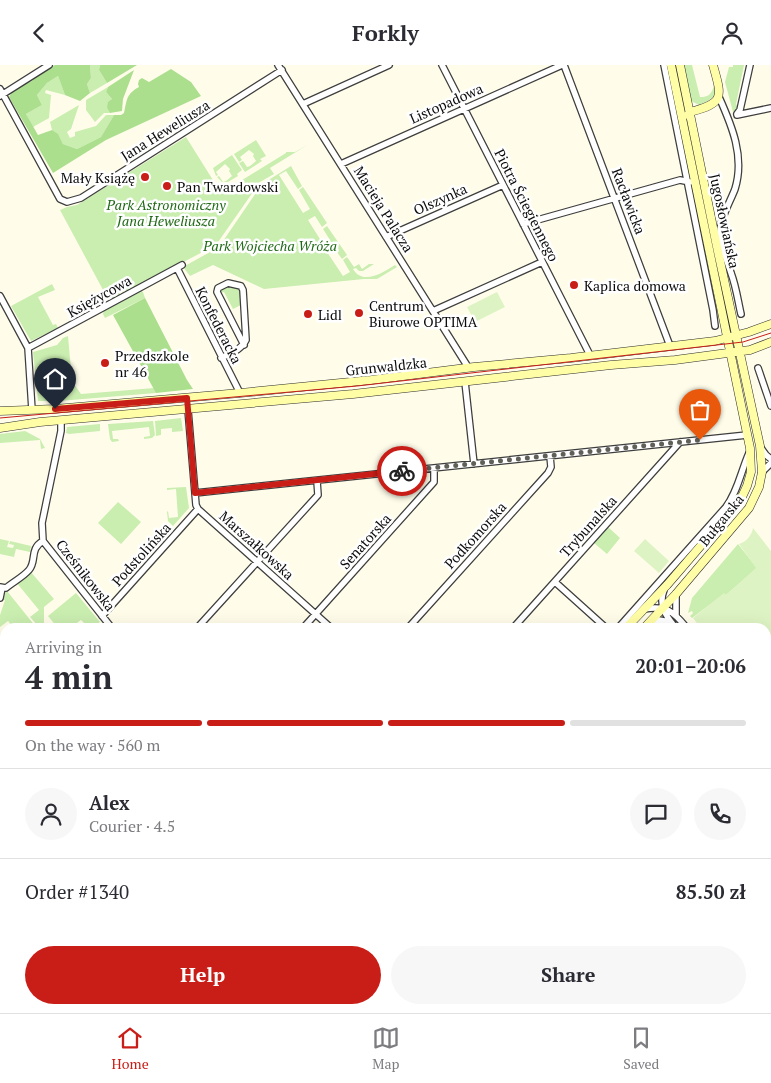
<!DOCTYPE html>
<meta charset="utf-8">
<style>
body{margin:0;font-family:"PT Serif",serif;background:#f7f7f7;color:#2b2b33;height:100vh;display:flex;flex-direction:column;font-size:19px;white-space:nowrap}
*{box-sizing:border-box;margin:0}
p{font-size:16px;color:#7c7c81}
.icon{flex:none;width:28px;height:28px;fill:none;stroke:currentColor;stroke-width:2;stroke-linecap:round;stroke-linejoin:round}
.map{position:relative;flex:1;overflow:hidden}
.panel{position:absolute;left:0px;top:558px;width:771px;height:391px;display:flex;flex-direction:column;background:#fff;border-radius:15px 15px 0 0;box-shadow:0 5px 20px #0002}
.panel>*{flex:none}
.pin{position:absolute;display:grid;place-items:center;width:42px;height:42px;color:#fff;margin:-51px -21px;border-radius:50% 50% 50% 0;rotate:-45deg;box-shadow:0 0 5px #0007}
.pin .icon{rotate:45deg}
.courier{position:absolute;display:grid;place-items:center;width:50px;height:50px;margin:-25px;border:4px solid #c81e17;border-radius:50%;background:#fff;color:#222;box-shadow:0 1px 6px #0007}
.head em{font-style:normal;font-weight:800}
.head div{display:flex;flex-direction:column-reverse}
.head{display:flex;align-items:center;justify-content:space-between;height:85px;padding:0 25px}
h1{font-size:32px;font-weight:800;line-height:38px}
.bar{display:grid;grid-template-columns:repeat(4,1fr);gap:8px 5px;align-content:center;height:60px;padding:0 25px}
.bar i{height:6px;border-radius:4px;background:#e1e1e2}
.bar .current{background:#c81e17}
.bar p{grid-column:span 4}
.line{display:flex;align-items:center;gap:12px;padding:0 25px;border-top:1px solid #e1e1e2}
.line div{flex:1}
.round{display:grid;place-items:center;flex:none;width:52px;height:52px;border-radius:26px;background:#f7f7f7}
.cta{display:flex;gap:10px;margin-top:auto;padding:10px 25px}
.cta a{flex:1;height:58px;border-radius:30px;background:#c81e17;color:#fff;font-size:20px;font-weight:800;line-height:58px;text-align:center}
.cta a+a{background:#f7f7f7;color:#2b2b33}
header{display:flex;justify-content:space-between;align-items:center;height:65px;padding:0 25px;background:#fff;font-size:22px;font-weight:800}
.dock{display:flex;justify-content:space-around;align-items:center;height:70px;border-top:1px solid #e1e1e2;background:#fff;font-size:14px;color:#7c7c81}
.dock a{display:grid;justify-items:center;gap:2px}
.dock .current{color:#c81e17}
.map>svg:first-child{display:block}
</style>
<header><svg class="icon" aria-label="back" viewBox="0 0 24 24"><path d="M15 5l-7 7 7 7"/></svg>Forkly<svg class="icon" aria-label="person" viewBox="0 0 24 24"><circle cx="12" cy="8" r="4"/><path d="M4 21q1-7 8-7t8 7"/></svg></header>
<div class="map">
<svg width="771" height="948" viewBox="0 0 771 948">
<rect width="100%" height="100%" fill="#fffdea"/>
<path fill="#caedb0" d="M90,0H100L99,5L107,18L90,28L87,19L91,13Z
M684,0H692L700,32C709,33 713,27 714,19L716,18C718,31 710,36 699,40L691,36Z
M733,0H744L736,39L739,44L733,47L725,17L729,2H733Z
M58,11L65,30L46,25L45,28L51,30L49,53L33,62L26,49L42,40L37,30L47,18Z
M108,22L106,27L112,34L107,43L110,48H104L95,57L86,45V35Z
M79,40L71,64L67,67L70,73L75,71V67L96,61L106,50H114L101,72L77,84L63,79L58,70L52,65L50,57Z
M186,72L221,128L286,88V87H295L309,79L270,103L274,109L260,117L216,180L109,236L60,145L67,142L77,140Z
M256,75L266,91L260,94L262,96L245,107L239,98L243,96L247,102L250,101L256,96L253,91L254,89L249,85L240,92L242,95L239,97L234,89Z
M232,90L242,105L237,109L238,111L228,117H222L217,112L219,111L223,117L226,116L232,111L229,106L230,104L225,99L216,107L218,110L216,111L213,103Z
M291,101L302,121L298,124L286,106L279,110L303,148L310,144L299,125L303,122L327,158L322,162L315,151L308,155L323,179L330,175L323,164L327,161L347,190L342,194L334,183L327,187L343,211L350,207L343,195L347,192L354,202L359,199L362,204L369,199H374L363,206H359L356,203L353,204C363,221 384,207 395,200L397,202L377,214H364L264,224L213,200L190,211L183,202L219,182L262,119Z
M52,219L55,225L38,232L53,260L56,259L58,263L31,276L11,241Z
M229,219L240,222L243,239L233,244L224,227L220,228V225Z
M140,225L143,227L145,233L105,253L103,249L104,245Z
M68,271L72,316L81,329L154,323L156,328L59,336H38L33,287L57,280L63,273Z
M181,353L183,366L172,367V363L161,364V370L156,371L155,356Z
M153,356L155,370L152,373L144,374V372L150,371L149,362L112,366L113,374H118L119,376L112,377L110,374L108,359Z
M100,359V366L69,369L66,368L67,362Z
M25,366L40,374L45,383L41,384L40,375L0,378V369Z
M186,422L189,443L173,461L168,456L167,447L168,446L169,453L178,452L176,424L167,425V423Z
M118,437L141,457L121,479L98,458Z
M608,462L620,473L607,489L594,478Z
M0,474L9,476L7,482L13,483L14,480L9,479L10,476L31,481L30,487L16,484L14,492L0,489Z
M738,479L757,503L726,530L724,529L692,553L690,551L693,548L692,546L688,548L692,533Z
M30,506L54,534L44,542V562H39L30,552L39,545L16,517Z
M7,526L36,562H13L8,556L0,562V550L5,535H3L5,528Z
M76,528L100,557L93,562H91L87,558L85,559L81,555L71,562H57L48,551Z"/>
<path fill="#abdf8e" d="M55,0H90L91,13L87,19L90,28L80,36L65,30L58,11L47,18L37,30L42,40L26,49L38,70L52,65L58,69L63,79L77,84L101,72L114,50H121L124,48C127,35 126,29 139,22L138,19L139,15L142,13L149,17L171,4L191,17L201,31L106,75L53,108L9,32C13,23 24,19 32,16L34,13Z
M100,0H137L107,18L99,5Z
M134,5L123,34L122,46L110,48L107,43L108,37L112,34L106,27L108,22Z
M145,233L187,315L193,324L156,328L113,250Z"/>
<path fill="#def3c3" d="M497,227L505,242L475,257L467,242Z
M753,463L771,486V649L766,643V562H700L693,553L724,528L726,530L756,503L739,479C746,477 752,470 753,463Z
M645,474L669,496L659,508L634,486Z"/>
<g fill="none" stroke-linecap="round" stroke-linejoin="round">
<defs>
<path id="street" d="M278,0L468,302
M442,0L590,290
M564,0L670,281
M664,0L713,245L715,261
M0,24L60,134L67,137L81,133L282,5
M0,31L49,0
M719,32C732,61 745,92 735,124C730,137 722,150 720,164C719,180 727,194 731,208C736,221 738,236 741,249
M303,39L389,0
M737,49L740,45L750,0
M737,50L771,43
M341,99L562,0
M523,159L680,115L690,117
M386,172L503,120
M177,203L240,328
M0,231L28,283L32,345
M433,246L542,197
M28,283L182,200
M221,293C231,288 241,285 246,275L243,225L241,221L228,218L218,223L217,227L244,280
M758,303L771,341
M465,317L474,399
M188,345L196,440L198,444L330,562
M61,355V366L42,458L43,476L111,562
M761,383L766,390L771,394
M762,407L771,398
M195,428L747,370
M555,517L605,562
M0,522L6,523C13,517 23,512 29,505C37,496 29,484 43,476
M664,525C658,540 666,551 675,562
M676,529V550
M0,533L2,523
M644,544C666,540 673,546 686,562
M102,551L198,444
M650,558L659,555L670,557
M198,562L318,430L317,416
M304,562L434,417V403
M409,562L548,408L551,402L550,391
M514,562L680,377
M619,562L726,442C738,426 741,406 749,388
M0,628L5,634
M766,661L771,667
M766,676L771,682
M0,704L5,708
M28,948L29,944
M609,948L613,944"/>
<path id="secondary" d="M688,50L690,47C725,38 722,32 713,0
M0,346L55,344L240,328L371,315L474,302L571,293L715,276L749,267L771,259
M0,363L40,357L353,329L611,300L675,295L750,285L771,277
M627,562L667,520L741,434L747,421L751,407L750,383L671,0
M645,562L676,529L749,443L759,422L762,407L760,381L717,182L680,0
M0,849L5,851
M277,944L282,947
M294,948L297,944"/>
</defs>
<use href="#street" stroke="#3e3e3e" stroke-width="8"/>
<use href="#secondary" stroke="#2d2d2d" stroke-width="9"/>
<use href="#street" stroke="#fff" stroke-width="5.5"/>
<use href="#secondary" stroke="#fffda5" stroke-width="8"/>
<path stroke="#c81e17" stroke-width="1" d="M0,353L357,321L743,277L771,268"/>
</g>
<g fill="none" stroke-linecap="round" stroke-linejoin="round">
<path stroke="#606059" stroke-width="5" stroke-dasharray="0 9" d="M402,406L700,375"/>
<path stroke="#c81e17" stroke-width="6" d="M55,344L187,333L195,428L402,406"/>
</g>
<g fill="#c81e17" stroke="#fff" stroke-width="2">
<circle cx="145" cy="112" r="5"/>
<circle cx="167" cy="121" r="5"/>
<circle cx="574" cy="220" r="5"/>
<circle cx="359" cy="248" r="5"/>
<circle cx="308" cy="249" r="5"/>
<circle cx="105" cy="298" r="5"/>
</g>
<g text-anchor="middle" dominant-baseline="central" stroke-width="5" stroke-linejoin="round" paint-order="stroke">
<g font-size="14" fill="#0b0b0b" stroke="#fff">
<text transform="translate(446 38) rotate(-24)">Listopadowa</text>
<text transform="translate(165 65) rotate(-32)">Jana Heweliusza</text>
<text transform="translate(440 134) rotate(-24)">Olszynka</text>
<text transform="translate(629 136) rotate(69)">Racławicka</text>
<text transform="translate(527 140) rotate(63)">Piotra Ściegiennego</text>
<text transform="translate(384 144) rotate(58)">Macieja Palacza</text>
<text transform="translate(725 156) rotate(78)">Jugosłowiańska</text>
<text transform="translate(99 231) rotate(-29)">Księżycowa</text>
<text transform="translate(219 260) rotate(63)">Konfederacka</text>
<text transform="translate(386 301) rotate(-6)">Grunwaldzka</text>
<text transform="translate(721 455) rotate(-51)">Bułgarska</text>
<text transform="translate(588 461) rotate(-48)">Trybunalska</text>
<text transform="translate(475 470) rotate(-48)">Podkomorska</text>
<text transform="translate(365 476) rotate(-48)">Senatorska</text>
<text transform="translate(257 480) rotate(42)">Marszałkowska</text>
<text transform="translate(141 489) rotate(-48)">Podstolińska</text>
<text transform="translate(86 510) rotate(52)">Cześnikowska</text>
</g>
<g font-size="14" fill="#0b0b0b" stroke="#fff" text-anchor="start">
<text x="135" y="112" text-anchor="end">Mały Książę</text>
<text x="177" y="121">Pan Twardowski</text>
<text x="584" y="220">Kaplica domowa</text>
<text x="369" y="240">Centrum<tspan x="369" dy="16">Biurowe OPTIMA</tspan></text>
<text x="318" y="249">Lidl</text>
<text x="115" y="290">Przedszkole<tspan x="115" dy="16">nr 46</tspan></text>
</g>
<g font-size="14" font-style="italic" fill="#206916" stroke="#fff">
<text x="166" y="139">Park Astronomiczny<tspan x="166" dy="16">Jana Heweliusza</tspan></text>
<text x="270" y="180">Park Wojciecha Wróża</text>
</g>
</g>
</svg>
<div class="pin" style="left:700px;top:375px;background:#ea580c"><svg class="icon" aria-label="bag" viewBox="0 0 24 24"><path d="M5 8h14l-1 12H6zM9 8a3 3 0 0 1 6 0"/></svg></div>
<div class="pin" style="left:55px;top:344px;background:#1f2937"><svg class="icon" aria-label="home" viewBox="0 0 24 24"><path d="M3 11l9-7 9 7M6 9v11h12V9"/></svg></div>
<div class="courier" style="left:402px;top:406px"><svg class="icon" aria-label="bike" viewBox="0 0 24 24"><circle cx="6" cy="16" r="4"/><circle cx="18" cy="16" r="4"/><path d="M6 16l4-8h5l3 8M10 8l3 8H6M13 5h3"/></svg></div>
<section class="panel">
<div class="head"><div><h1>4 min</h1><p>Arriving in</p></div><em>20:01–20:06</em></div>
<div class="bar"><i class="current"></i><i class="current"></i><i class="current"></i><i></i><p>On the way · 560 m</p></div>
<div class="line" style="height:90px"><a class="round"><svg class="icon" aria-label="person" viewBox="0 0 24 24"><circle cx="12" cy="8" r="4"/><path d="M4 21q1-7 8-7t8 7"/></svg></a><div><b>Alex</b><p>Courier · 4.5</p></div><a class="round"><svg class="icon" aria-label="chat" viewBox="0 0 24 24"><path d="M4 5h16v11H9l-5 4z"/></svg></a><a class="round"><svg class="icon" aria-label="phone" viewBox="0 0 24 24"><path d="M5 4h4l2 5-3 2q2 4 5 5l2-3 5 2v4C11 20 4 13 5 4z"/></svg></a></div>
<div class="line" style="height:65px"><div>Order #1340</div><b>85.50 zł</b></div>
<div class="cta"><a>Help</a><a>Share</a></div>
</section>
</div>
<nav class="dock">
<a class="current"><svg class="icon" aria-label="home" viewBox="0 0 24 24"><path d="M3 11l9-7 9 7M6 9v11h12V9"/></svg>Home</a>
<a><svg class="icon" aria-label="map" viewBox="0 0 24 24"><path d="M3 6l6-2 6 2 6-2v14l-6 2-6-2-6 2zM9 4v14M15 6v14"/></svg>Map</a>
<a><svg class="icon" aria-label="saved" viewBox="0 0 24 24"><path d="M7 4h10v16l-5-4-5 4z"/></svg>Saved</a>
</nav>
